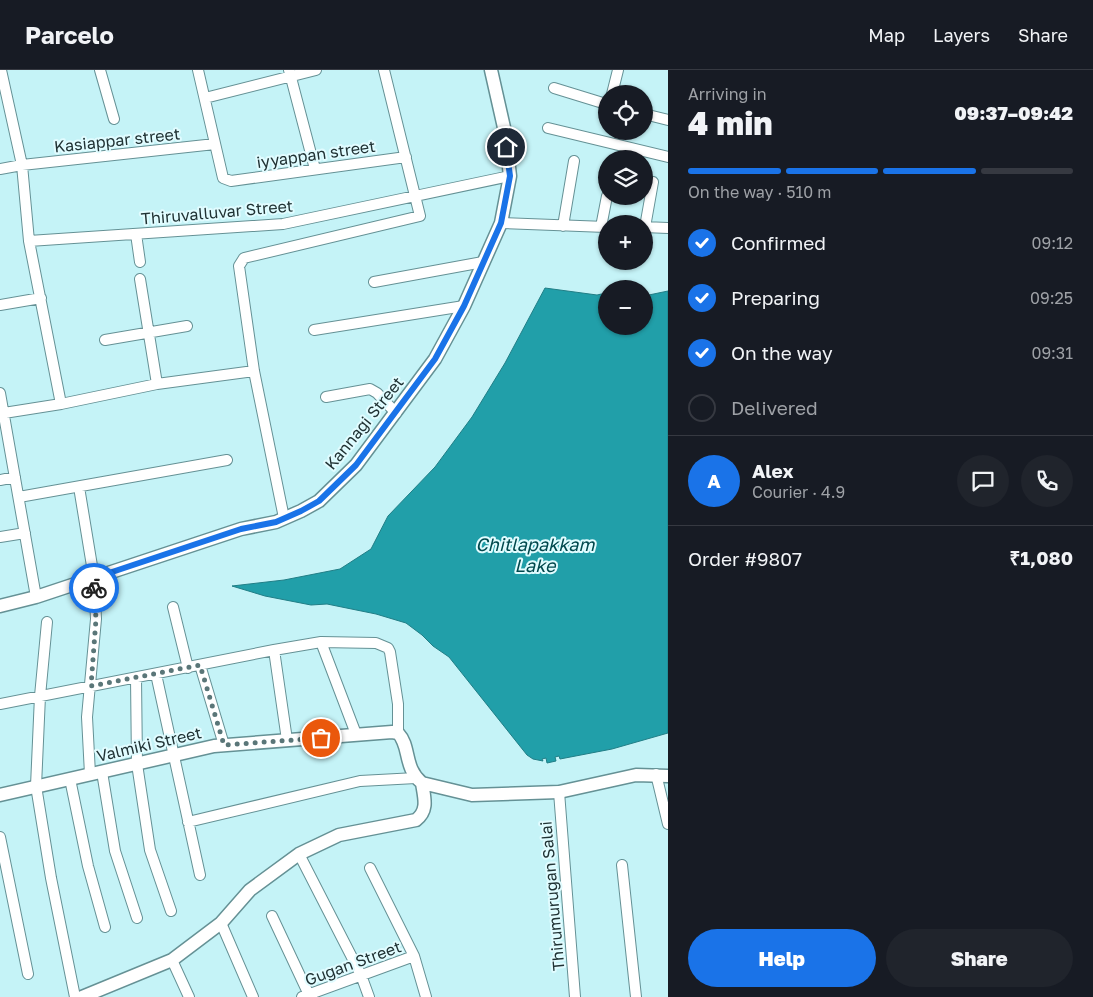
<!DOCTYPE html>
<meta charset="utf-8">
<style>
body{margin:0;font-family:"Golos Text",sans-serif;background:#20242c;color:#f1f3f6;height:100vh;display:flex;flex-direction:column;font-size:19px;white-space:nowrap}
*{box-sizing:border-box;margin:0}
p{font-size:16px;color:#9ea1a6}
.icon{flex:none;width:28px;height:28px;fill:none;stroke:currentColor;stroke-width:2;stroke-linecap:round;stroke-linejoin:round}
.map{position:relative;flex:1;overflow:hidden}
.side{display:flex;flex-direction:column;background:#171b24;width:425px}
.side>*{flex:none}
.fabs{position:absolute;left:598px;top:15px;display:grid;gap:10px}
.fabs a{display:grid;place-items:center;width:55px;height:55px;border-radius:50%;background:#171b24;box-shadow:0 1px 4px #0004;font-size:25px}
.pin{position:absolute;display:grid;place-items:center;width:42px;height:42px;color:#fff;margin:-21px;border:2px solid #fff;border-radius:50%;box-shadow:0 1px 5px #0007}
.courier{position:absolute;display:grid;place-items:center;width:50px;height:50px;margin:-25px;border:4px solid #1a73e8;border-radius:50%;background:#fff;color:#222;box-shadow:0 1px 6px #0007}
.summary em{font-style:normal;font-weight:800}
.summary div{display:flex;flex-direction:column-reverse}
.summary{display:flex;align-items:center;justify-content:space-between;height:85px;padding:0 20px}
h1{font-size:32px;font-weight:800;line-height:38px}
.bar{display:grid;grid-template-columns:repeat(4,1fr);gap:8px 5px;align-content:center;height:60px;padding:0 20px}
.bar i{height:6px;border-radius:4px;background:#363941}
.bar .current{background:#1a73e8}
.bar p{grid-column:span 4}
.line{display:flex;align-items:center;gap:12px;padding:0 20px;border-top:1px solid #363941}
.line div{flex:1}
.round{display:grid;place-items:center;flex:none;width:52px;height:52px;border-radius:26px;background:#20242c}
ol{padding:0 20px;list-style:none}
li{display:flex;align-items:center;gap:15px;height:55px}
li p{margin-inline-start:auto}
li .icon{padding:5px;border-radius:50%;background:#1a73e8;color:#fff;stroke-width:4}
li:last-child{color:#9ea1a6}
li i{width:28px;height:28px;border:2px solid #363941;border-radius:50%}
.primary-button{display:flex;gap:10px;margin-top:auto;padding:10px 20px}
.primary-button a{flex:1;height:58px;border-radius:30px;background:#1a73e8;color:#fff;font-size:20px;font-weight:800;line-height:58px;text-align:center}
.primary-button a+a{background:#20242c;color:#f1f3f6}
header{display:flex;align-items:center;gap:30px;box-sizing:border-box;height:70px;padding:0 25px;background:#171b24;border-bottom:1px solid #363941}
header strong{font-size:24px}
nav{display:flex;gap:28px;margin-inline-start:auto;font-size:18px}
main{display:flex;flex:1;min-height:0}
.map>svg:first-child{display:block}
</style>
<header>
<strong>Parcelo</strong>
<nav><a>Map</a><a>Layers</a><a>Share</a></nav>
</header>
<main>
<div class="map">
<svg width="668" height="927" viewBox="0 0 668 927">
<rect width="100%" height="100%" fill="#c5f3f7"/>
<path fill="#219fa9" stroke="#217e86" d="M545,218L597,225L606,223V256H644V226L668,221V663L612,679L560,689L559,686L555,687L556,691L547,693L546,688L542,689L543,691L533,689L527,685L449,587L433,576L422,565L406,553L376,544L327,534L311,535L265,526L232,516L284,510L340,499L371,479L388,446L435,397L472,347L505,293Z"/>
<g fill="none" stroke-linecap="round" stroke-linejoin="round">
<defs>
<path id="minor" d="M1,0L22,95L29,171L283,154L510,106
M100,0L114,49
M198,0L223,108L231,111L406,87
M289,0L315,99
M554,18L606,34
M612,24L618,0
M205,28L316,0
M644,44L668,50
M548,58L668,87
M0,99L22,95L215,74
M501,153L606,157
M563,156L574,91
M601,157L607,126
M644,157L668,158
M645,157L653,112
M136,164L140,192
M29,171L61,334
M140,209L157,314
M374,212L483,192
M0,235L41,228
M314,260L464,236
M105,270L187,256
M0,323L36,527
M326,327L370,319L377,323L396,343
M4,343L61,334L157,314L254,301
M0,410L15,407
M79,417L94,508L96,549L87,647L90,704
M19,427L227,390
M284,448L254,301L239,196L244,188L420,146L384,0
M0,467L25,463
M173,537L188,598
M47,552L40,626L36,716L51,808L75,927
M321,572L356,664
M274,580L287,670
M200,595L224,675
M156,604L200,805
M136,608L137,694L150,780L171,841
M0,634L274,580L321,572L376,573L388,578L390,582L398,634V663
M102,702L115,781L137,848
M656,704L668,754
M70,709L88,796L105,857
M559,722L575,927
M188,752L360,711L416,708
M0,767L28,904
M299,784L361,905L369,927
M622,795L636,927
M370,798L414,886L426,927
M272,846L310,927
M221,853L253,927
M172,890L189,927
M302,927L414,886"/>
<path id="tertiary" d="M0,536L36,527L241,459L276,452L301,441L319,431L356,395L435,289L464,236L501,153L510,106L505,62L491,0
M0,725L214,676L392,662L398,663C411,677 403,697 422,713L472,725L559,722L636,705L668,706
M82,927L172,890L221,853L250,820L299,784L339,765L416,750C429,740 424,727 422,713"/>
</defs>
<use href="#minor" stroke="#659195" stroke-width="12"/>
<use href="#tertiary" stroke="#659195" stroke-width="15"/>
<use href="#minor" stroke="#fff" stroke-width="10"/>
<use href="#tertiary" stroke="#fff" stroke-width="12"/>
</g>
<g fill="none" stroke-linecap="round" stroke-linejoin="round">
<path stroke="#5a7678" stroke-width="5" stroke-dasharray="0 9" d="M94,518L96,549L91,616L200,595L224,675L321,668"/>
<path stroke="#1a73e8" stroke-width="6" d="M94,518V508L241,459L276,452L301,441L319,431L356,395L435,289L464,236L501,153L510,106L506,77"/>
</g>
<g text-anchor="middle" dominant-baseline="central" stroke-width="4" stroke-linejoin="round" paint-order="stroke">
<g font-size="16" fill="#203234" stroke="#e1fcff">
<text transform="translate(117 70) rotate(-6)">Kasiappar street</text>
<text transform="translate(316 84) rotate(-8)">iyyappan street</text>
<text transform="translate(217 142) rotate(-5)">Thiruvalluvar Street</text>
<text transform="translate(364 353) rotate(-51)">Kannagi Street</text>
<text transform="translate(149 674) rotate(-13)">Valmiki Street</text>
<text transform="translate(552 826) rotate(-95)">Thirumurugan Salai</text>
<text transform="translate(353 893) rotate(-20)">Gugan Street</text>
</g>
<g font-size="18" font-style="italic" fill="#00484d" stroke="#e1fcff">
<text x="535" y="474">Chitlapakkam<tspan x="535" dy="21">Lake</tspan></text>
</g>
</g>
</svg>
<div class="fabs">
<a><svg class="icon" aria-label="locate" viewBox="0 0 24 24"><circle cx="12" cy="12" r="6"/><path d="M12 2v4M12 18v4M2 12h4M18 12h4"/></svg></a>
<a><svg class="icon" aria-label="layers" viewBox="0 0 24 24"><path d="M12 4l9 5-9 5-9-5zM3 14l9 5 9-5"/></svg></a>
<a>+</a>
<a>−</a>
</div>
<div class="pin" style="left:321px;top:668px;background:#ea580c"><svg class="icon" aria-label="bag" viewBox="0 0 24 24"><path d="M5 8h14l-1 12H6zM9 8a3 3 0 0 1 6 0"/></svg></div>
<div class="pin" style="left:506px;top:77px;background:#1f2937"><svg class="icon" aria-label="home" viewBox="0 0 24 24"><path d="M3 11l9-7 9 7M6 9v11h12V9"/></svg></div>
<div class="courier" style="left:94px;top:518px"><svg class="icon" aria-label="bike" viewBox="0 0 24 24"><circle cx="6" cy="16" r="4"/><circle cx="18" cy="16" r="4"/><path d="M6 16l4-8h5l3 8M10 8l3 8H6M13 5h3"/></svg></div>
</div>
<section class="side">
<div class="summary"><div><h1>4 min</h1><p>Arriving in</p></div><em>09:37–09:42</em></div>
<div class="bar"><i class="current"></i><i class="current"></i><i class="current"></i><i></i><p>On the way · 510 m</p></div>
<ol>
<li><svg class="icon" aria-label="check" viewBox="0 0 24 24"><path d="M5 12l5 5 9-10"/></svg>Confirmed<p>09:12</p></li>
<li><svg class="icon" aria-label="check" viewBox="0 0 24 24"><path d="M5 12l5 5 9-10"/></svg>Preparing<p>09:25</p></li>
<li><svg class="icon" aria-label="check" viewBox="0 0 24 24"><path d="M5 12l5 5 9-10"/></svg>On the way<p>09:31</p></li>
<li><i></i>Delivered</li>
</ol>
<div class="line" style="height:90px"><b class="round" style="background:#1a73e8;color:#fff">A</b><div><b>Alex</b><p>Courier · 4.9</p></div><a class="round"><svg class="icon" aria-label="chat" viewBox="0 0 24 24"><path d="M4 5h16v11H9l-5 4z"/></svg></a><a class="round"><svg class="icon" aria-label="phone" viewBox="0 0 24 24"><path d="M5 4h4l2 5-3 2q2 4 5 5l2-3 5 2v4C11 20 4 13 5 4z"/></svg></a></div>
<div class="line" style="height:65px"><div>Order #9807</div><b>₹1,080</b></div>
<div class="primary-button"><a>Help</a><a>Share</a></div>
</section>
</main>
